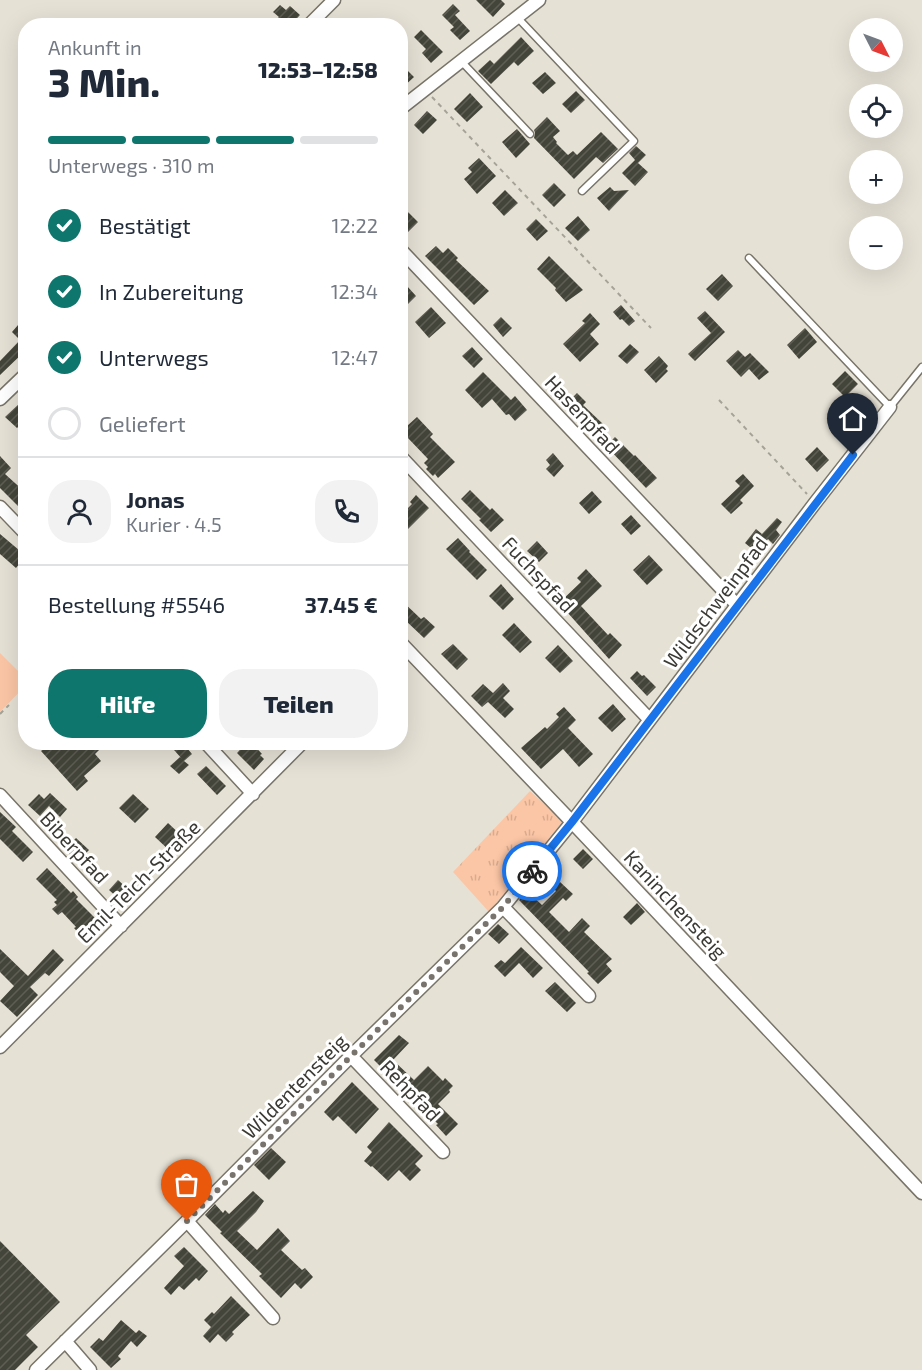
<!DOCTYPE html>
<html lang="de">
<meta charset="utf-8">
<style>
body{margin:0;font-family:"Exo 2",sans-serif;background:#f2f2f3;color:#1f2937;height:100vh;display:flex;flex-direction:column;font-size:22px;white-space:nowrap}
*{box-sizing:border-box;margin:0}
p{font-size:20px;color:#747a83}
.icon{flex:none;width:33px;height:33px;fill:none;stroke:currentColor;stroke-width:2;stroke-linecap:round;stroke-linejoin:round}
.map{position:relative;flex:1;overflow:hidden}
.side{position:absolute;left:18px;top:18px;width:390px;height:732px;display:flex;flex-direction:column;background:#fff;border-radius:24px;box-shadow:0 6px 24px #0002}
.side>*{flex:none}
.needle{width:39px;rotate:132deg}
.fabs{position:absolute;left:849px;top:18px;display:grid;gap:12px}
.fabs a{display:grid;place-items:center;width:54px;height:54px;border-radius:50%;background:#fff;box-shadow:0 6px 24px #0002;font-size:30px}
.pin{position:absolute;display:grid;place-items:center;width:51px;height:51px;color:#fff;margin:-62px -26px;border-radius:50% 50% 50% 0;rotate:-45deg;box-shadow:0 0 6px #0007}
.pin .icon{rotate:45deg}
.courier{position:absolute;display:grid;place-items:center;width:60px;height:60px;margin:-30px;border:4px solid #1a73e8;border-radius:50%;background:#fff;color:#222;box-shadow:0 2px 8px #0007}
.overview em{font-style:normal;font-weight:800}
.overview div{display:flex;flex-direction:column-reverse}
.overview{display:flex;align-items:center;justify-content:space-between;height:102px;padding:0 30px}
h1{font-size:39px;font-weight:800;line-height:45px}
.bar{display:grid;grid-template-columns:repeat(4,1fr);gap:9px 6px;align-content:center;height:72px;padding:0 30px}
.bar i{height:8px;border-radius:4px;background:#e0e1e3}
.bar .current{background:#0f766e}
.bar p{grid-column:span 4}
.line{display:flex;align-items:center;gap:15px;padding:0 30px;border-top:2px solid #e0e1e3}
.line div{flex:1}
.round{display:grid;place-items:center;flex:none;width:63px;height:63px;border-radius:24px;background:#f2f2f3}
ol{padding:0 30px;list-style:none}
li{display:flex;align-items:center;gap:18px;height:66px}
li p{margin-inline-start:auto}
li .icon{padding:6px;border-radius:50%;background:#0f766e;color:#fff;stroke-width:4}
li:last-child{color:#747a83}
li i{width:33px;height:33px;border:3px solid #e0e1e3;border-radius:50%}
.button{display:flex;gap:12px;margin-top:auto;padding:12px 30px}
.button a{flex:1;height:69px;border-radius:24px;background:#0f766e;color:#fff;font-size:24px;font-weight:800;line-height:69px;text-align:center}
.button a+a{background:#f2f2f3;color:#1f2937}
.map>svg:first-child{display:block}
</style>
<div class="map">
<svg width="922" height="1370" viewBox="0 0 922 1370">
<defs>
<pattern id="grass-tufts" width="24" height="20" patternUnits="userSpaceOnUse" patternTransform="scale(1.5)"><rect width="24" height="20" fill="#fbc6a6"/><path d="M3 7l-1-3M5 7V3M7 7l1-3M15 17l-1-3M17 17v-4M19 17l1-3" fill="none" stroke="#d8ab90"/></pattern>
<pattern id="building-hatch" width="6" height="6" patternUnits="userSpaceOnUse" patternTransform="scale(1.5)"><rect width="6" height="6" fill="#44453a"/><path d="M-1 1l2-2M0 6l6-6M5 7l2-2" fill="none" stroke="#5e5e55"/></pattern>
</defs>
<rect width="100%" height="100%" fill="#e6e1d5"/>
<path fill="url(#grass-tufts)" d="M530,791L563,821L489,912L453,872Z"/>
<path fill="#fbc6a6" d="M0,653L26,679L25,686L0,712Z"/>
<path fill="url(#building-hatch)" d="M476,0H501L505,4L493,17Z
M453,4L460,11L455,15L470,31L460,40L450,30L454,27L442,15Z
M280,5L286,10L290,6L300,15L290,26H284L277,19L279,17L273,12Z
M421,30L443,52L431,63L422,53L426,49L414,37Z
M521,37L534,51L518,66L514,62L491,84L478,71L490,60L494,64Z
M400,63L414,77L400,90Z
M545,72L556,83L543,94L532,83Z
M576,91L585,100L571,113L562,104Z
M470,93L483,107L467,122L454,109Z
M427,111L437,120L423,134L414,125Z
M547,117L560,131L553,137L557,142L556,143L568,155L573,151L577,155L601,132L618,149L603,163L596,157L574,179L534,138L535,133L534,130Z
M517,129L530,144L516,158L502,142Z
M636,146L646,155L638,163L648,172L635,186L622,173L635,160L629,153Z
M479,158L496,176L477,194L464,179L472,172L468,168Z
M554,183L566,195L554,207L542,195Z
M610,187L614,191L629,190L609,211L597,198Z
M505,190L518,203L504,216L492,203Z
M405,209L418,222L405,235L400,230V214Z
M578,216L590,230L578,241L565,228Z
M536,219L548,231L537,241L526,229Z
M436,246L443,253L448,248L458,258L456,260L489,291L474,305L425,256Z
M549,256L583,290L566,302L555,290L556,288L537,269Z
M722,274L733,286L718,301L706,289Z
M407,286L416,296L400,312V292Z
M621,305L635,321L629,326L622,319L620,320L613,312Z
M431,307L446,323L429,338L415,322Z
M705,311L725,332L695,361L688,354L711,333L697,318Z
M590,313L600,324L590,334L599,344L580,362L563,344L585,323L582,321Z
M501,317L512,328L503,337L493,325Z
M18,325L26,333V350L0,375V361L20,340L12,332Z
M805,328L817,342L799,359L787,345Z
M630,344L639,352L627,364L618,356Z
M472,347L483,359L474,368L462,356Z
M738,350L745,357L750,353L769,372L759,380L749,369L741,377L726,361Z
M659,356L668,366L666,369L668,371L656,383L644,370Z
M845,371L858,384L845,397L832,384Z
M483,372L511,400L515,396L527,410L515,421L509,414L506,415L492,399L482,408L465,390Z
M577,393L586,402L583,405L603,424L595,433L567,403Z
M20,403L26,409V419L17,428L5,417Z
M854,407L867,417L852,435L850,433L844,440L830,430L838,421L841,424Z
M417,417L433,434L430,437L455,462L438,478L435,474L433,476L426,469L428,467L424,463L428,459L407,437L400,444V419L407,426Z
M615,437L634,456L635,455L657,478L646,488L606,446Z
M817,447L829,460L817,472L805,459Z
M553,453L564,466L554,477L546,469L550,465L546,460Z
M0,456L11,468L5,474L26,493V514L0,488Z
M743,474L754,486L740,500L743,503L731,514L721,504L740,486L735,481Z
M470,490L490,510L492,508L504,520L491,532L479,520L481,519L461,499Z
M592,491L602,502L589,514L579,503Z
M416,495L429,508L408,529L400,521V516L412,504L410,502Z
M631,515L641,526L631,535L621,524Z
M777,518L782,522L776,530L780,535L773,544L768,539L757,553L745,543L756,529L762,534Z
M0,534L26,556L16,568L0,554Z
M458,538L470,551L469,552L487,570L477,580L446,549Z
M537,541L548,553L539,562L527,551Z
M649,555L663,570L647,585L633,570Z
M586,569L602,586L581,606L608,635L610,633L622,645L609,659L559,603L581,582L577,578Z
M501,584L514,599L503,610L489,596Z
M400,599L421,619L424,617L435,627L424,638L405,620L400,625Z
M514,623L532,642L520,653L502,635Z
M453,644L468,659L457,670L441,654Z
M558,645L573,661L560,673L545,658Z
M637,671L642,676L644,675L656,687L647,696L630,678Z
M503,683L510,691L503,698L514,709L505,718L488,702L482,707L471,696L483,684L493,693Z
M613,704L626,719L612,732L598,718Z
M564,707L576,720L568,728L593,754L579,767L563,749L541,769L521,748L545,727L547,729L559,717L556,714Z
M50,742H98L102,747L95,754L101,761L84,776L88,781L77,791L41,751Z
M167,742H182L192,754L184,761L189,765L179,774L170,766L180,757L182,759Z
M247,742H251L262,754L260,755L264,759L254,770L237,753Z
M206,766L226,786L217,795L197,774Z
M50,793L67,809L60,817L49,806L40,816L28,805L39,794L44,799Z
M133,794L149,809L135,823L119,808Z
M0,812L16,827L12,831L33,852L23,862L0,839Z
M168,823L184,838L171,852L155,837Z
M76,838L89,850L77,862L65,850Z
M583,849L593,859L583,869L573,859Z
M47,868L71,893L73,891L78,897L76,899L104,927L88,943L74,928L76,927L62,912L58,915L52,909L57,905L54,902L57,900L36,879Z
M118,880L129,890L120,900L109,890Z
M560,882L573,894L566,901L563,898L549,912L569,932L582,918L590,926L584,932L612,959L606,964L612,971L598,984L587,973L589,972L519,900L527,891L542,905L556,891L554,889Z
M637,903L645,912L631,925L623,917Z
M498,924L509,934L499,944L488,934Z
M521,947L543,968L533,978L519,963L505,977L494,966L501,960L505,963Z
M0,949L28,976L53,949L64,960L49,976L45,973L30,987L38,995L17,1017L0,1001L14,986L0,972Z
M555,982L576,1003L567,1012L545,991Z
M399,1035L409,1043L393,1060L414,1080L428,1066L443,1081L445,1078L453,1086L449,1090L450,1092L438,1104L458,1124L446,1136L436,1125L438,1124L374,1060Z
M352,1082L379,1109L356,1134L338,1116L333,1121L324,1112Z
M389,1122L423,1156L415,1164L421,1170L410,1181L399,1170L388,1181L372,1166L371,1167L364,1161L372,1152L367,1147Z
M271,1148L286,1162L269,1180L254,1165Z
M253,1191L264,1201L256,1212L237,1231L257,1250L278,1228L290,1241L281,1250L302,1270L305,1268L313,1277L301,1289L295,1283L281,1298L259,1276L262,1274L220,1233L222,1232L205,1215L215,1204L223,1213L225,1210L229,1214Z
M0,1241L60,1302L26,1335L38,1347L15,1370H0Z
M184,1247L208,1271L199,1281L196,1278L184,1290L179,1286L171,1295L164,1288L184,1266L174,1256Z
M231,1296L250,1315L232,1332L234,1334L226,1342L218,1334L210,1343L203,1336L211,1327L204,1320L212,1312L214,1314Z
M121,1320L136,1333L139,1330L147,1336L137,1347L131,1341L118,1356L121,1359L111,1368L90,1347L99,1338L103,1341Z"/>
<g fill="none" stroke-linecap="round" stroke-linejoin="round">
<defs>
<path id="service" d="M517,17L634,141L582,191
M461,61L530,134
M749,258L890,407L922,367"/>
<path id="minor" d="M308,26L334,0
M400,109L539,0
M400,249L737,605
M0,399L26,374
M400,456L649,719
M0,507L26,534
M400,642L572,822L922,1193
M205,742L253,794
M0,795L121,926
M503,907L589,996
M0,1047L303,742
M351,1056L443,1152
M187,1221L273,1318
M65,1341L90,1370
M36,1370L187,1221L351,1056L503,907L572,822L815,503L890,407"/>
</defs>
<use href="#service" stroke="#787469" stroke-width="9"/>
<use href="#minor" stroke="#787469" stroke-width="15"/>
<path stroke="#a5a298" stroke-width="2" stroke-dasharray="4.5 4.5" stroke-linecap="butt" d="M432,97L651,328
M719,400L807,494
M0,714L9,705"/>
<use href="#service" stroke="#fff" stroke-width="6"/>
<use href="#minor" stroke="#fff" stroke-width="12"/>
</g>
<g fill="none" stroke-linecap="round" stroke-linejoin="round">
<path stroke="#78746d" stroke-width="6" stroke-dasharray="0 10.8" d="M187,1221L351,1056L503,907L532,871"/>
<path stroke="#1a73e8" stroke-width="8" d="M532,871L572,822L853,455"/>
</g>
<g text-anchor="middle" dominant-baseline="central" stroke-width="6" stroke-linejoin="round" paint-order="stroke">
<g font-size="20" fill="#3c3a35" stroke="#fff">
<text transform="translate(583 414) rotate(47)">Hasenpfad</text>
<text transform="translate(539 574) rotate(47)">Fuchspfad</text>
<text transform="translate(715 602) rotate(-53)">Wildschweinpfad</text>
<text transform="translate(75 847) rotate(47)">Biberpfad</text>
<text transform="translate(138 881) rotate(-45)">Emil-Teich-Straße</text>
<text transform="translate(676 904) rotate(47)">Kaninchensteig</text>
<text transform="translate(294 1086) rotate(-45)">Wildentensteig</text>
<text transform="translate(411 1090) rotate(46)">Rehpfad</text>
</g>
</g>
</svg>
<div class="fabs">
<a><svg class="needle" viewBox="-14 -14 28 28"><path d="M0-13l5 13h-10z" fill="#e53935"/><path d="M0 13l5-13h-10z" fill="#747a83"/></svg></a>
<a><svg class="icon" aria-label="locate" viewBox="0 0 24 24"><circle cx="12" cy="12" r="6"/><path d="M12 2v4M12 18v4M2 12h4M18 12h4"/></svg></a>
<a>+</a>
<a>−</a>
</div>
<div class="pin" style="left:187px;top:1221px;background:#ea580c"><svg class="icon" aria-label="bag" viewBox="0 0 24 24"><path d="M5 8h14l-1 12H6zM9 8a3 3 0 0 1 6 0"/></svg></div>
<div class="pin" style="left:853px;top:455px;background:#1f2937"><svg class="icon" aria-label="home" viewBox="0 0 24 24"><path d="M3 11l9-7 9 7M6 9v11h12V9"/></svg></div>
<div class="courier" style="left:532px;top:871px"><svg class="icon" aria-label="bike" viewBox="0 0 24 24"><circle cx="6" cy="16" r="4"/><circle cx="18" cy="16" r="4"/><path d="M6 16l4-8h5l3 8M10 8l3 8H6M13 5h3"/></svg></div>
<section class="side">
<div class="overview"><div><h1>3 Min.</h1><p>Ankunft in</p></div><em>12:53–12:58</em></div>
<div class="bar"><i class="current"></i><i class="current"></i><i class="current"></i><i></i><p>Unterwegs · 310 m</p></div>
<ol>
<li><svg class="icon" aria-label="check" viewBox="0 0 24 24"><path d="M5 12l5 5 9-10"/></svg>Bestätigt<p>12:22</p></li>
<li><svg class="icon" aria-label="check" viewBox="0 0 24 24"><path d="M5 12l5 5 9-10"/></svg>In Zubereitung<p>12:34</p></li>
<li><svg class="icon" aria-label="check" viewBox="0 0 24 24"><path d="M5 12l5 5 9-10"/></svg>Unterwegs<p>12:47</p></li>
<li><i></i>Geliefert</li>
</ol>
<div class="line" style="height:108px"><a class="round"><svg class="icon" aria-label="person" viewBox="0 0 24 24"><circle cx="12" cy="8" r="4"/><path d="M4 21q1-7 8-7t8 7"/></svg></a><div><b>Jonas</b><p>Kurier · 4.5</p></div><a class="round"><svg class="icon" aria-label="phone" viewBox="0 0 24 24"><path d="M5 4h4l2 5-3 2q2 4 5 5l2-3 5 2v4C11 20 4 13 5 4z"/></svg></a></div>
<div class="line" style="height:78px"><div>Bestellung #5546</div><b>37.45 €</b></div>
<div class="button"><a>Hilfe</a><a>Teilen</a></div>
</section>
</div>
